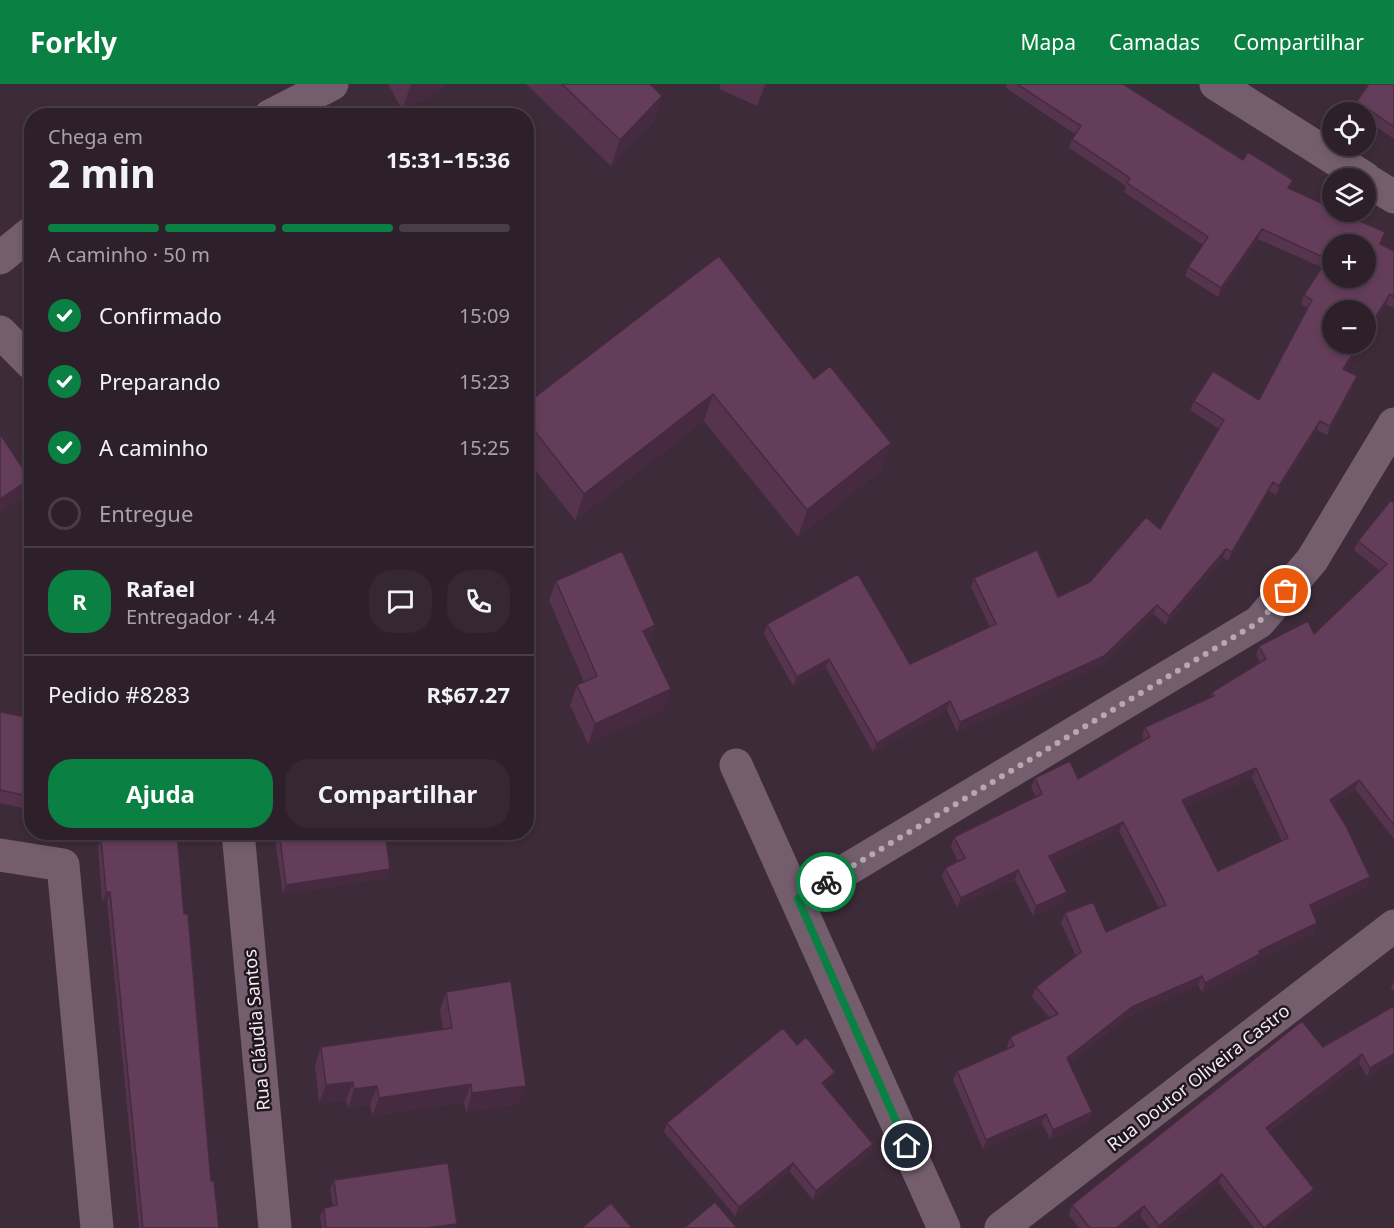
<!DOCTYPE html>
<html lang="pt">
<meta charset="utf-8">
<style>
body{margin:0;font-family:"Noto Sans",sans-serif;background:#362833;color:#f1f3f6;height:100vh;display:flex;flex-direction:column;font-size:22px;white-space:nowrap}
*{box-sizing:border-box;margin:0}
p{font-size:20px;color:#a7a3a9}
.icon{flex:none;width:33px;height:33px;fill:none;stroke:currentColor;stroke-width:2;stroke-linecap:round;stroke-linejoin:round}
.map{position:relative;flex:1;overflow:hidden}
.sheet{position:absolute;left:24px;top:24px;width:510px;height:732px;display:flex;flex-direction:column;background:#2e202b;border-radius:24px;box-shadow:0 3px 9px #0003,0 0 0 2px #493e47}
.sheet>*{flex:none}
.tools{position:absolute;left:1322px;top:18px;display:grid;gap:12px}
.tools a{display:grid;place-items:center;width:54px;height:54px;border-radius:50%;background:#2e202b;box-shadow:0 3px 9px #0003,0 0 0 2px #493e47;font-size:30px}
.pin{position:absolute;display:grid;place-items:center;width:51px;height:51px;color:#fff;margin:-26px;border:3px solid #fff;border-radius:50%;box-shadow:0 2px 6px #0007}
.courier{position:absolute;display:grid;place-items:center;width:60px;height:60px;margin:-30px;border:4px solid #0b8043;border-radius:50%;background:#fff;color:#222;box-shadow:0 2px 8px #0007}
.overview em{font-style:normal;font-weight:700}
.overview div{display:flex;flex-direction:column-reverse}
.overview{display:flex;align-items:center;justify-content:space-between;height:102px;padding:0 24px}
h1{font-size:39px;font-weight:700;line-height:45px}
.bar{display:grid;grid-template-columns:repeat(4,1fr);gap:9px 6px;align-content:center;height:72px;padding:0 24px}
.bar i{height:8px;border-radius:4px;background:#493e47}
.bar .current{background:#0b8043}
.bar p{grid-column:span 4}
.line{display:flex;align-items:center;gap:15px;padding:0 24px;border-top:2px solid #493e47}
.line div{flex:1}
.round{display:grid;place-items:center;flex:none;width:63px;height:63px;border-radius:24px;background:#362833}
ol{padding:0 24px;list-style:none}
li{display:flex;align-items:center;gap:18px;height:66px}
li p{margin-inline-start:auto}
li .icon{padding:6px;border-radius:50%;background:#0b8043;color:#fff;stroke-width:4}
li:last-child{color:#a7a3a9}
li i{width:33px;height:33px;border:3px solid #493e47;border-radius:50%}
.primary-button{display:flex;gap:12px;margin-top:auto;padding:12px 24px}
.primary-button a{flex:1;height:69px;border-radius:24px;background:#0b8043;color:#fff;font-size:24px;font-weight:700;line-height:69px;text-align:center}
.primary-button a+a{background:#362833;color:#f1f3f6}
header{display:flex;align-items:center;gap:36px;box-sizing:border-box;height:84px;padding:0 30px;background:#0b8043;color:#fff}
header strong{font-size:28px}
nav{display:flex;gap:33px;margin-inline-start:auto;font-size:21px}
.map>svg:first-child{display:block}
</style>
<header>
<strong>Forkly</strong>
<nav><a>Mapa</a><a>Camadas</a><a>Compartilhar</a></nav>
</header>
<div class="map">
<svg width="1394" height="1144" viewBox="0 0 1394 1144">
<rect width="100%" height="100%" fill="#3e2b39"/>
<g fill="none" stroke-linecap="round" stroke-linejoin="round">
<path stroke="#745e6e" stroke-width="33" d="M1216,0L1365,94
M270,32L332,0
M1365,95L1394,113
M0,174L32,148
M0,248L32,280
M736,681L944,1144
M238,748L275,1144
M0,771L63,781L97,1144
M798,815L1259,538L1312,476L1394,340
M1001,1144L1394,842"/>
</g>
<path fill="#56344e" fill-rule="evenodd" d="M388,0H444L442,6L402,26Z
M526,0H650L662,12L653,39L611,82Z
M721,0H767L757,22L719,5Z
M1007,0H1123L1290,105L1381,160L1394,167V224L1386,220L1365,254V226L1332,260H1362L1345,286L1353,302L1327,351L1317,346L1276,411L1269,407L1228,477L1223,474L1166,541L1153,530L1101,581L957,648L947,626L873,668L826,584L793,602L764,550L767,540L910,580L990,543L971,503L974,494L1058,513L1090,498L1160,445L1219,345L1190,326L1194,317L1259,316L1307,224L1301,220L1304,211L1321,183L1258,155L1218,213L1185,192L1188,183L1203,161L1124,108L1126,102L1069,64L1072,55L1075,50L1006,4Z
M1394,0V55L1365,35V28H1356L1353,27L1357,17Z
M814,295L882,385L798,453L704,337L575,436L526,374V320Z
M1394,419V755L1355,705L1333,721L1370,793L1366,803L1313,828L1314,849L1258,875L1257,879L1202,908L1198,901L1129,933L1069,979L1092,1028L1089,1037L1050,1055L1042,1039L983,1065L953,996L957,987L1008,965L1007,962L1010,953L1050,934L1032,913L1036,903L1076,872L1061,839L1065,829L1106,848L1159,824L1119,747L1052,778L1067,808L1063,817L1033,832L1015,796L957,823L942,793L945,784L958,777L951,763L954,753L1036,713L1031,703L1035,694L1078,695L1144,657L1142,652L1145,643L1210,614L1212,608L1260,578L1256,571L1259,562L1314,550L1380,487L1354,466L1358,457ZM1252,694L1282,757L1218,787L1185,722Z
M556,497L649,558L671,605L664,625L588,660L570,621L577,601L584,598L549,516Z
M0,628L32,634V726L0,719Z
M274,748H385L386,794L283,810Z
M101,754L184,830L211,1097L219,1144H139L107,817L102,818L98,764Z
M1394,897V908L1391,904Z
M446,908L519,1020L466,1028L464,1018L372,1032L370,1020L348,1024L346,1016L319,1019L315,981L321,963L443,945L440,926Z
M1394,922L1367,993L1359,979L1269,1048L1314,1105L1311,1114L1273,1144H1254L1219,1099L1164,1144H1150L1140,1132L1125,1144H1079L1069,1131L1072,1121L1323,963Z
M797,961L835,988L832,997L825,1002L873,1060L870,1069L813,1116L790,1088L735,1132L664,1048L667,1039Z
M334,1096L457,1140L456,1144H322L320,1133L324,1124L333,1122L330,1105Z"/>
<path fill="#462b40" d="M411,0H444L442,6L402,26Z
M765,0H767L757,22Z
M662,12L653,39L611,82L620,56Z
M1262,145L1258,155L1218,213L1221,204Z
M1390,210L1386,220L1365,254V250Z
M1359,260H1362L1340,295L1343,285Z
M1357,292L1353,302L1327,351L1330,342Z
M713,310L704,337L575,436L584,410Z
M1320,337L1317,346L1276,411L1279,402Z
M891,359L882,385L798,453L807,426Z
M30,395L23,413L0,429V415Z
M1273,398L1269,407L1228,477L1232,468Z
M1226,465L1223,474L1166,541L1169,532Z
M1157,521L1153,530L1101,581L957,648L960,638Z
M655,541L648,561L643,547Z
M829,575L826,584L793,602L797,593Z
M671,605L664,625L588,660L595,640Z
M950,617L947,626L873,668L877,659Z
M1256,684L1252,694L1178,725L1182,716Z
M1359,696L1355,705L1327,726L1330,716Z
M1123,738L1119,747L1045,782L1049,772Z
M390,785L386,794L283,810L286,801Z
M1018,786L1015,796L957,823L961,814Z
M1370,793L1366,803L1307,831L1310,821Z
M106,808H110L107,817L102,818Z
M1067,808L1063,817L1033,832L1036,822Z
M1317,839L1314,849L1258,875L1257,879L1202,908L1205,899L1259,867Z
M1202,892L1198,901L1129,933L1064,983L1067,974L1132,923Z
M1362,970L1359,979L1262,1053L1266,1044Z
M1394,970V977L1367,993L1370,984Z
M835,988L832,997L819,1008L822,999Z
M353,998L346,1016L319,1019L326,1001Z
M471,1000L464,1018L372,1032L379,1014Z
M377,1002L370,1020L348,1024L354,1005Z
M526,1002L519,1020L466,1028L472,1009Z
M1092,1028L1089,1037L1050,1055L1053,1046Z
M1046,1030L1042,1039L983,1065L986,1056Z
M873,1060L870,1069L813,1116L816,1107Z
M793,1079L790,1088L735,1132L739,1123Z
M1222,1090L1219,1099L1164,1144H1158L1159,1142Z
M1314,1105L1311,1114L1273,1144H1264Z
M1144,1122L1140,1132L1125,1144H1116Z
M457,1140L456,1144H426Z"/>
<path fill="#643d5b" stroke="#462b40" stroke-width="1.5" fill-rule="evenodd" d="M562,0H650L662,12L620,56Z
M1017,0H1123L1243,76L1248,68L1293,96L1288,104L1332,124V128H1339L1385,148L1380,160L1394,167V213L1390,210L1365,250V226H1332V260H1359L1343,285L1357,292L1330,342L1320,337L1279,402L1273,398L1232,468L1226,465L1169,532L1157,521L1104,572L960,638L950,617L877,659L829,575L797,593L767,540L858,490L910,580L996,540L974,494L1037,466L1058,513L1090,498L1146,433L1160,445L1224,336L1194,317L1213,287L1259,316L1312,216L1304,211L1327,175L1262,145L1221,204L1188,183L1208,153L1127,99L1130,94L1072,55L1081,42ZM1332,160H1365V194H1332Z
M1369,0H1394V43L1357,17Z
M719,172L814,295L830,282L891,359L807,426L713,310L584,410L526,336V320Z
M0,350L30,395L0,415Z
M1391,416L1394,419V741L1359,696L1330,716L1346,742L1370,793L1310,821L1317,839L1259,867L1260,870L1205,899L1202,892L1132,923L1067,974L1092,1028L1053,1046L1046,1030L986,1056L957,987L1014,962L1010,953L1058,930L1036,903L1081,868L1065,829L1093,818L1106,848L1166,821L1123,738L1049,772L1067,808L1036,822L1018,786L961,814L945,784L965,774L954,753L1042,710L1035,694L1070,677L1078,695L1150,653L1145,643L1214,612L1212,608L1266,575L1259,562L1308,537L1314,550L1387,480L1358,457ZM1256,684L1288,754L1218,787L1182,716Z
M622,467L655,541L643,547L671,605L595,640L577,601L597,592L556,497Z
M0,628L32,634V713L0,706Z
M165,748H177L184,830H188L211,1097H214L219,1144H143L110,808H106L101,754Z
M279,748H385L390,785L286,801Z
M511,897L526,1002L472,1009L471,1000L379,1014L377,1002L354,1005L353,998L326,1001L321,963L452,944L446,908Z
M1394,922V970L1370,984L1362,970L1266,1044L1314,1105L1264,1144L1222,1090L1159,1142L1144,1122L1116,1144H1090L1072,1121L1302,937L1323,963Z
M783,944L797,961L806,953L835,988L822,999L873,1060L816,1107L793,1079L739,1123L667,1039Z
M448,1079L457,1140L426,1144H326L324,1124L337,1121L334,1096Z
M715,1118L737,1144H684Z
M611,1119L632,1144H583V1143Z"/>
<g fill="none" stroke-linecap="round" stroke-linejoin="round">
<path stroke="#b6a7b2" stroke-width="6" stroke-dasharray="0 10.8" d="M826,798L1259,538L1286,507"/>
<path stroke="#0b8043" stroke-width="8" d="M826,798L798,815L907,1062"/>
</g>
<g text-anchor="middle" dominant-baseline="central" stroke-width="5" stroke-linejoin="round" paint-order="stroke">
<g font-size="18" fill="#f6eaf3" stroke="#1f171d">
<text transform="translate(256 946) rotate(-95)">Rua Cláudia Santos</text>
<text transform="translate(1198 993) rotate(-38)">Rua Doutor Oliveira Castro</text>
</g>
</g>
</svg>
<div class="tools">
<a><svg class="icon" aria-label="locate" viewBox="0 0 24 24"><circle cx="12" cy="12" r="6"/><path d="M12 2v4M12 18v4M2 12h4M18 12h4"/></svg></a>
<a><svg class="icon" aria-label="layers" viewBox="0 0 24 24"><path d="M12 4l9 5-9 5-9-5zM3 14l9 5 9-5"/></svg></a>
<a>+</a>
<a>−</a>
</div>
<div class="pin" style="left:1286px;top:507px;background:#ea580c"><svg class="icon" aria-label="bag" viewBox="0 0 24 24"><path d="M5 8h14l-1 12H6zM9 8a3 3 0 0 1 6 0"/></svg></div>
<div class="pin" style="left:907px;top:1062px;background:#1f2937"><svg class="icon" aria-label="home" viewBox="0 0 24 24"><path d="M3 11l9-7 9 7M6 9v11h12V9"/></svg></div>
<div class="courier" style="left:826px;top:798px"><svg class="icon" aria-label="bike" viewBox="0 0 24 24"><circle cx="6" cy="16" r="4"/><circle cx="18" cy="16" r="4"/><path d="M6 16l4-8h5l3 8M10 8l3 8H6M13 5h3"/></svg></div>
<section class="sheet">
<div class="overview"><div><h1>2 min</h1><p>Chega em</p></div><em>15:31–15:36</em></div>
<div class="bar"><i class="current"></i><i class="current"></i><i class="current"></i><i></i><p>A caminho · 50 m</p></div>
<ol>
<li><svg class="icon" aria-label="check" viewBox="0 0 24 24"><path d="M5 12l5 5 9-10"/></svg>Confirmado<p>15:09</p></li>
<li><svg class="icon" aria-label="check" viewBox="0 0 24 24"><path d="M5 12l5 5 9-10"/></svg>Preparando<p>15:23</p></li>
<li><svg class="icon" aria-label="check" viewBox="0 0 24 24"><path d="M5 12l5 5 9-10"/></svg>A caminho<p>15:25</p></li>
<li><i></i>Entregue</li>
</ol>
<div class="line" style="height:108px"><b class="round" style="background:#0b8043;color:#fff">R</b><div><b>Rafael</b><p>Entregador · 4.4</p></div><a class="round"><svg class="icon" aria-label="chat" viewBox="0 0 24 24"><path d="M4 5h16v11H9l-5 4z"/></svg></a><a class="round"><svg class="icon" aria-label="phone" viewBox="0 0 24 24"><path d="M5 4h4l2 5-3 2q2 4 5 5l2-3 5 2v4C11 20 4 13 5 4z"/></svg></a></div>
<div class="line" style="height:78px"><div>Pedido #8283</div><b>R$67.27</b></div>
<div class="primary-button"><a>Ajuda</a><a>Compartilhar</a></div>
</section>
</div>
